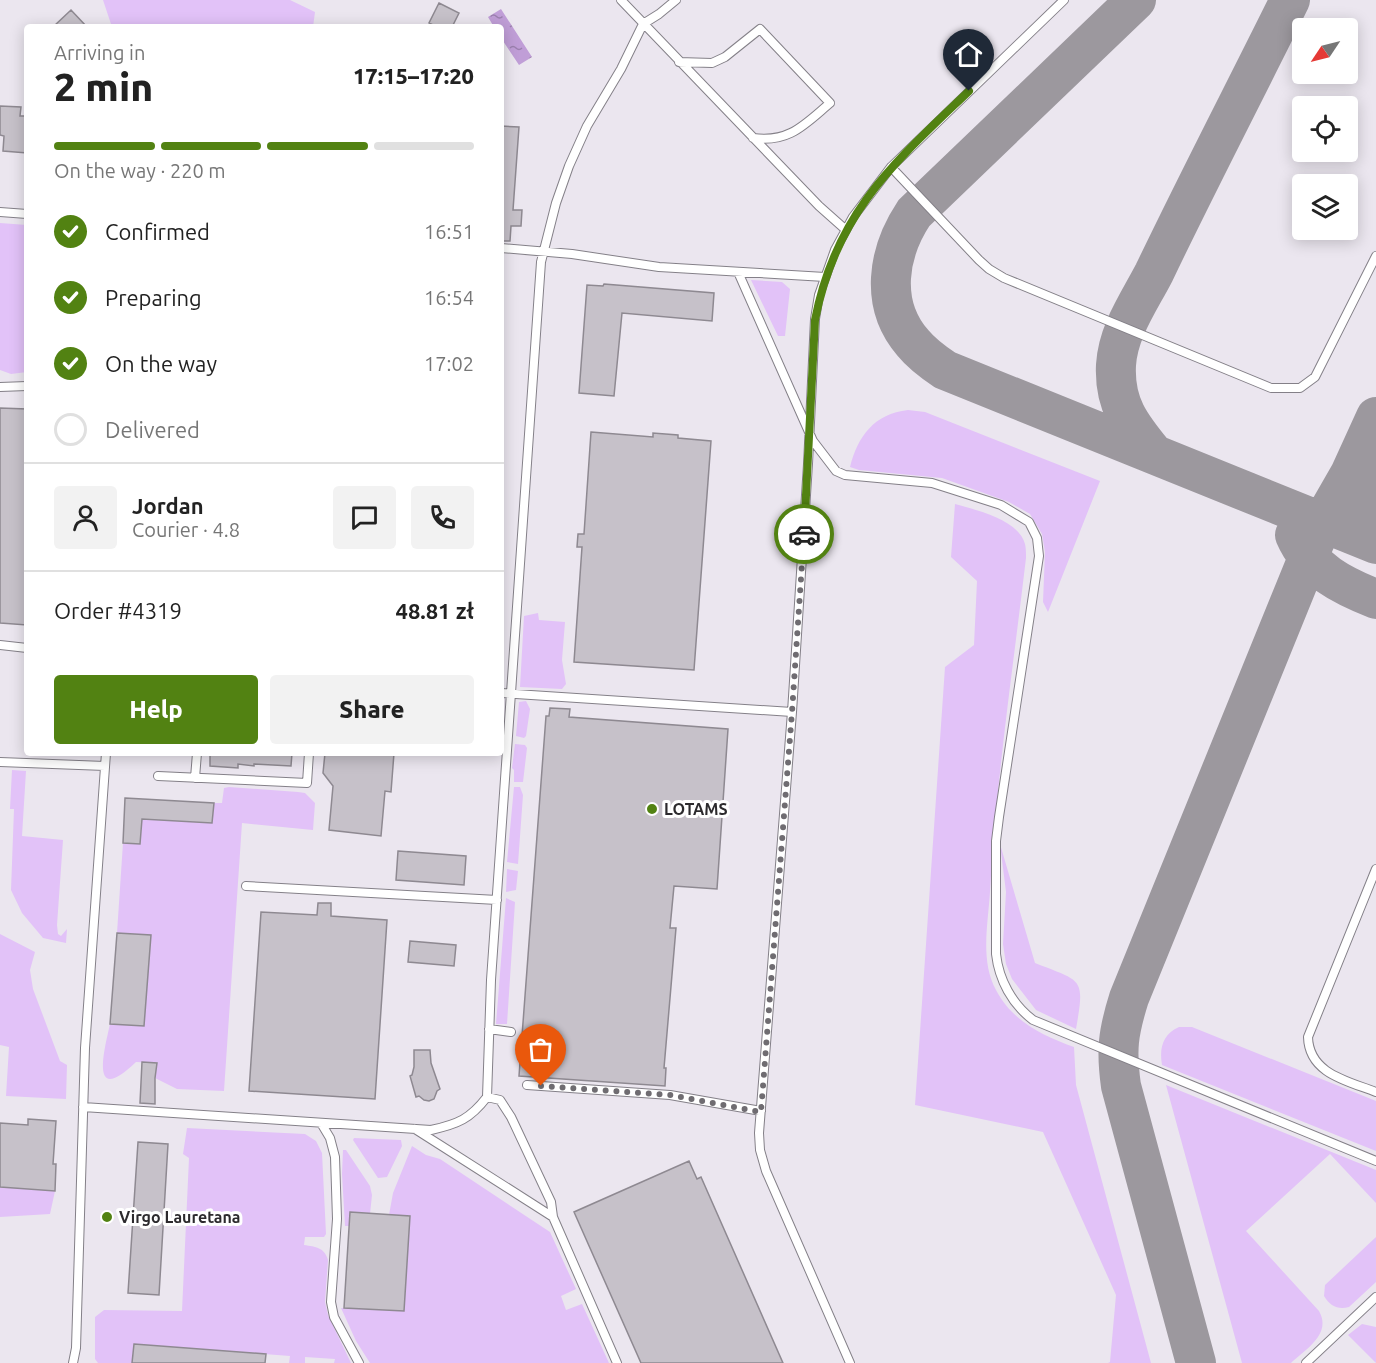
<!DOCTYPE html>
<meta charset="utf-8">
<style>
body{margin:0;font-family:Ubuntu,sans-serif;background:#f2f2f2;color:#222;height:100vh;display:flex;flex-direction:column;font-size:22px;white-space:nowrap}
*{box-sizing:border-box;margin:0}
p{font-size:20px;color:#767676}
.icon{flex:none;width:33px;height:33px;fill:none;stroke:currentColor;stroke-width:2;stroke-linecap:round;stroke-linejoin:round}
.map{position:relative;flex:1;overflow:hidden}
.sheet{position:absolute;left:24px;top:24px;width:480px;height:732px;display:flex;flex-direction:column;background:#fff;border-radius:6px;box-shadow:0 3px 15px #0003}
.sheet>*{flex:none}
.needle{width:39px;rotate:235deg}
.buttons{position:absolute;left:1292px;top:18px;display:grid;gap:12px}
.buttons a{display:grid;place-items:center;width:66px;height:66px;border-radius:6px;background:#fff;box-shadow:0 3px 15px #0003;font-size:30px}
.pin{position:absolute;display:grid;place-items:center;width:51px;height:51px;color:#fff;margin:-62px -26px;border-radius:50% 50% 50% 0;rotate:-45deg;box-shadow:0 0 6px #0007}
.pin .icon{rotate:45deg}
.courier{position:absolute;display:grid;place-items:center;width:60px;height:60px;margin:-30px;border:4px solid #528212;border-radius:50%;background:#fff;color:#222;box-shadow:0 2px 8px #0007}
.headline em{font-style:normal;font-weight:800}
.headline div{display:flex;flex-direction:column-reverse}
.headline{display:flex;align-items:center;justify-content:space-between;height:102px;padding:0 30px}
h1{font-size:39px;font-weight:800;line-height:45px}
.bar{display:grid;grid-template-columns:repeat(4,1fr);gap:9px 6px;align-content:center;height:72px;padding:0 30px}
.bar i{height:8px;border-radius:4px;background:#e0e0e0}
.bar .current{background:#528212}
.bar p{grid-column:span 4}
.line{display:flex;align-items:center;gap:15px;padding:0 30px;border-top:2px solid #e0e0e0}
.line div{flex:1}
.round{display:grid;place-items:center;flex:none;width:63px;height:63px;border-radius:6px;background:#f2f2f2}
ol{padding:0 30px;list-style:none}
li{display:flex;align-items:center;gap:18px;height:66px}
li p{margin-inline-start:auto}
li .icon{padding:6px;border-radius:50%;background:#528212;color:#fff;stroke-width:4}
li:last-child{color:#767676}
li i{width:33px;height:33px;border:3px solid #e0e0e0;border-radius:50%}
.cta{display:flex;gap:12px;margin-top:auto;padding:12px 30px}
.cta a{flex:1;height:69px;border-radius:6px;background:#528212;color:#fff;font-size:24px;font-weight:800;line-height:69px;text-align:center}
.cta a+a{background:#f2f2f2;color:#222}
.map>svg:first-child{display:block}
</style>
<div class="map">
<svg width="1376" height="1363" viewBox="0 0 1376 1363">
<defs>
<pattern id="water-ripples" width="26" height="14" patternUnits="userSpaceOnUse" patternTransform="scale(1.5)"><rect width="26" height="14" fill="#c09ed7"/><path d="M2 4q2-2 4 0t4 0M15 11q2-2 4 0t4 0" fill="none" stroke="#9c81af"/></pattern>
</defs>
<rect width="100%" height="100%" fill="#ebe6ef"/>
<path fill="#e2c2f8" d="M103,0H290L315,12L313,27H112Z
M0,223L27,225V372L11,374L0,370Z
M751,280L782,282L790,289L785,336H778Z
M908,410L925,412L1100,481L1048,612L1043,602L1045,552L1042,534L1030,514L1009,502L942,478L859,470L850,467C858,436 874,414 908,410Z
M955,504C976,510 1018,519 1025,544C1026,548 1026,554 1026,558C1013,669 996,780 990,892C988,924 980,961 996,990C1012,1021 1043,1036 1074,1047L1076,1085L1151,1363H1108L1110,1362L1116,1295L1043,1132L915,1105L945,667L974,645L977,581L951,557Z
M538,613L539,620L565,622L562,660L566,684L562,689L520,687L524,616Z
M526,701L530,709L526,736L524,738L516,736L519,702Z
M515,744L525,745L527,748L523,782H514V770L512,768Z
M12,770L26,771L22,836L63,840L57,925L58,934L61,936L67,929L66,943L43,938L22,913L11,890L14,809H10Z
M229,787L298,792L305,793L315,803L313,830L242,823L224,1091L177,1089L155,1078L157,1063L136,1062C89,1107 104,1051 110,1024L144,1026L150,935L117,933L123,843L140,844L142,819L212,823L214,803H222L224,788Z
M514,787H520L523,795L518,864L507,862Z
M1000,844L1035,963C1083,982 1085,977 1076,1029L1036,1010L1012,979L1006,964L1003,944L1006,892Z
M507,869L518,871L516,890L506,892Z
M506,898L515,902L507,1024H496Z
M0,934L35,952L30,970L33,989L60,1061L67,1065L66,1099L6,1096L9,1047L0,1045Z
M1179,1027H1192L1376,1101V1151L1162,1065C1159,1048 1163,1034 1179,1027Z
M1166,1085L1376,1170V1203L1330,1154L1246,1231L1319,1311C1332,1334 1306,1349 1291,1363H1242Z
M187,1128L305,1134L316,1141L322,1153L326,1234L324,1237H305L304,1245C316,1247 324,1247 328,1260L325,1302L328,1315L351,1363H334L335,1359L305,1357V1363H289L290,1356L134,1344L132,1363H98L95,1359V1317L104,1310L182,1311L189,1158L183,1154Z
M354,1138L401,1140L402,1146L387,1177L378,1178L353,1140Z
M412,1146L426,1155L440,1159L550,1232L576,1289L561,1296L566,1310L582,1304L609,1363H370L356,1341L341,1308L364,1309L366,1289L383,1310L404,1311L410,1216L389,1215L393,1193Z
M343,1150H346L370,1186L372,1195L370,1214L350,1212L349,1226H345L342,1174Z
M0,1187L55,1191L50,1214L0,1217Z
M1376,1237V1282L1349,1307C1338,1310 1330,1306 1324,1296L1325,1285Z
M1362,1324L1376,1327V1363L1348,1335Z"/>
<path fill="url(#water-ripples)" d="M501,9L532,57L519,65L501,38V27H494L488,17Z"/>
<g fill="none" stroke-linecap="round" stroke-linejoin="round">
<path stroke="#9c989e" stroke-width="40" d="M1136,0L914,213C888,252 879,304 913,343C922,354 933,362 945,370L1376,544
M1154,454C1130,425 1114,404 1116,365C1118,331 1139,302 1154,273C1198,181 1245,91 1290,0
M1358,458C1359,480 1364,501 1376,521
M1295,535C1310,570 1343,586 1376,599
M1196,1363L1121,1086C1116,1050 1118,1033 1129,998L1323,521L1350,474L1376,417"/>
</g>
<path fill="#c6c1c9" stroke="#8e8991" stroke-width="1.5" d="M439,3L459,13L452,27H437L429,23Z
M71,10L87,27H53Z
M0,106L21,107L20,116H27V153L3,151L4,136L0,135Z
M501,126L519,127L513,210H522L521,226H511L510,241H501Z
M604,284L714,293L712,321L622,313L614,396L579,393L587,285L603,286Z
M0,408L27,409V625L0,623Z
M591,432L653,437V433L678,435V438L711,441L694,670L574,662L582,547H577L578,534H584Z
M550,708L570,709L569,717L728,729L717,889L674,886L670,928H676L664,1068H666L665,1086L519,1076L546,716H549Z
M210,753H292L291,766L254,764V766L238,764V768L210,766Z
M325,753H394L391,792L385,791L381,836L329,830L333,786L323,773Z
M125,798L214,803L212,823L142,819L140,844L123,843Z
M398,851L466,856L464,885L396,880Z
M318,903H331V916L387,920L375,1099L249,1091L261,912L317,915Z
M117,933L151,935L144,1026L110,1024Z
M410,941L456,945L454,966L408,962Z
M414,1050H430L431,1063L440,1089L437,1091L434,1099L429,1101L424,1100L419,1096L416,1097L410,1076L412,1075L414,1067Z
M142,1062L157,1063L155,1078V1104L140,1103Z
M28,1119L56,1121L53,1164H56L55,1191L0,1187V1123L28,1125Z
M138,1142L168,1144L159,1295L128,1293Z
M689,1161L697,1179L701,1177L783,1363H641L574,1212Z
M350,1212L410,1216L404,1311L344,1308Z
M134,1344L266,1354L265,1363H132Z"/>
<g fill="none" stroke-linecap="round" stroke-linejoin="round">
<defs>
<path id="lane" d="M621,0L819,206L846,230
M679,62L712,63L725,57L760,29L830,103C804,125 789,143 753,138
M891,167L979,260L989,269L1004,278L1271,388H1300L1315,377L1376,256
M0,212L27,214
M501,248L572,254L659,267L825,277
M738,272L813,441L836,471L845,475L932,483L1001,505L1029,522L1037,538L1039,556L999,817L996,841V954C999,980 1012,1004 1033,1020L1376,1161
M0,387L27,386
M0,645L27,648
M501,693L792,712
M0,762L105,766
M158,776L307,783L309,753
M195,778L197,753
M1376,869L1308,1037C1309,1074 1348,1081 1376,1092
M246,886L497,900
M489,1029L511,1032
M527,1085L670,1095L761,1111
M487,1097L500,1100L511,1117L551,1202L553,1217L617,1363
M83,1107L431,1130C458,1124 470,1119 487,1097L491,980L541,262L556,203L569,166L587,126L621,69L643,24L659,14L676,0
M321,1123L330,1138L335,1157L337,1219L331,1302L334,1317L359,1363
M415,1129L553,1217
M73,1363L76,1348L85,1048L106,753
M850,1363L766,1171L760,1150L759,1133L792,712L808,464L815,319L819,295L835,250L853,217L891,167L1064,0
M1306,1363L1376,1297"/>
</defs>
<use href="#lane" stroke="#848088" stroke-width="10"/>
<use href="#lane" stroke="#fff" stroke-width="8"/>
</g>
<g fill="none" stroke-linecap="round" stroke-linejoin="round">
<path stroke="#6f6c71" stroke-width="6" stroke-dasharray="0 10.8" d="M541,1086L670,1095L761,1112L792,712L804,534"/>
<path stroke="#528212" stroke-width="8" d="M804,534L815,320C836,212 894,163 969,91"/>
</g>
<g fill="#528212" stroke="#fff" stroke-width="2">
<circle cx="652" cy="809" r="6"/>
<circle cx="107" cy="1217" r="6"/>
</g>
<g text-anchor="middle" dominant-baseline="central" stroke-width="6" stroke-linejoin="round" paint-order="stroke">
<g font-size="16" font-weight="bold" fill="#2c2a2d" stroke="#fff" text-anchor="start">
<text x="664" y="809">LOTAMS</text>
<text x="119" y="1217">Virgo Lauretana</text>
</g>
</g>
</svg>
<div class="buttons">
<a><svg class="needle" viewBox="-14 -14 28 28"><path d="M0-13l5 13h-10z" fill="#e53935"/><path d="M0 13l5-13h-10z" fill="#767676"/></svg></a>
<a><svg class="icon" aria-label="locate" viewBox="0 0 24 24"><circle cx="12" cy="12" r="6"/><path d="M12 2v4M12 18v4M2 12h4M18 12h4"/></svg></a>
<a><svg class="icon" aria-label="layers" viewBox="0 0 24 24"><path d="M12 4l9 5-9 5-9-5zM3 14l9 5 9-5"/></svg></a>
</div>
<div class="pin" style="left:541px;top:1086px;background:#ea580c"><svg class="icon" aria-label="bag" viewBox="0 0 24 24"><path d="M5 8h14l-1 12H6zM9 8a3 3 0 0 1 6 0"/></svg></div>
<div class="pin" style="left:969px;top:91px;background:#1f2937"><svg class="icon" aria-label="home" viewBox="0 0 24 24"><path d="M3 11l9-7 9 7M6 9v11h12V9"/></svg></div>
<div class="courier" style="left:804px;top:534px"><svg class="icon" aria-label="car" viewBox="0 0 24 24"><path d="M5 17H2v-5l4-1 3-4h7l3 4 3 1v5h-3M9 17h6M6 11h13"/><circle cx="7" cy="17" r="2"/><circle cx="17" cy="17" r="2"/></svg></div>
<section class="sheet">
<div class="headline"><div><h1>2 min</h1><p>Arriving in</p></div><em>17:15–17:20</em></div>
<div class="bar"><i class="current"></i><i class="current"></i><i class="current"></i><i></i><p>On the way · 220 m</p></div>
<ol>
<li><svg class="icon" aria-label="check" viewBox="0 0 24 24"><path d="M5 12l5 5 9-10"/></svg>Confirmed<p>16:51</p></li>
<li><svg class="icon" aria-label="check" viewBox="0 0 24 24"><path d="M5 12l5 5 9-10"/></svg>Preparing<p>16:54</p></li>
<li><svg class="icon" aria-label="check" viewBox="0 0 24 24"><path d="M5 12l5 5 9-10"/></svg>On the way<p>17:02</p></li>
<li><i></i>Delivered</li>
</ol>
<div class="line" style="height:108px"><a class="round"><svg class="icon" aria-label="person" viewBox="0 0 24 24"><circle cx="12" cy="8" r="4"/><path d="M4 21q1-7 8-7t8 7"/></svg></a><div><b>Jordan</b><p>Courier · 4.8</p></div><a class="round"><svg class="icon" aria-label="chat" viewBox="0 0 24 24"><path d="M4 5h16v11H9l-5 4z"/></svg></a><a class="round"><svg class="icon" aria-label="phone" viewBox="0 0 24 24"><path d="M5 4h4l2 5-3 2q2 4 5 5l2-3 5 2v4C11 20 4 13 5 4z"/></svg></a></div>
<div class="line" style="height:78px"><div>Order #4319</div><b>48.81 zł</b></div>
<div class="cta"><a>Help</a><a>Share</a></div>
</section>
</div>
